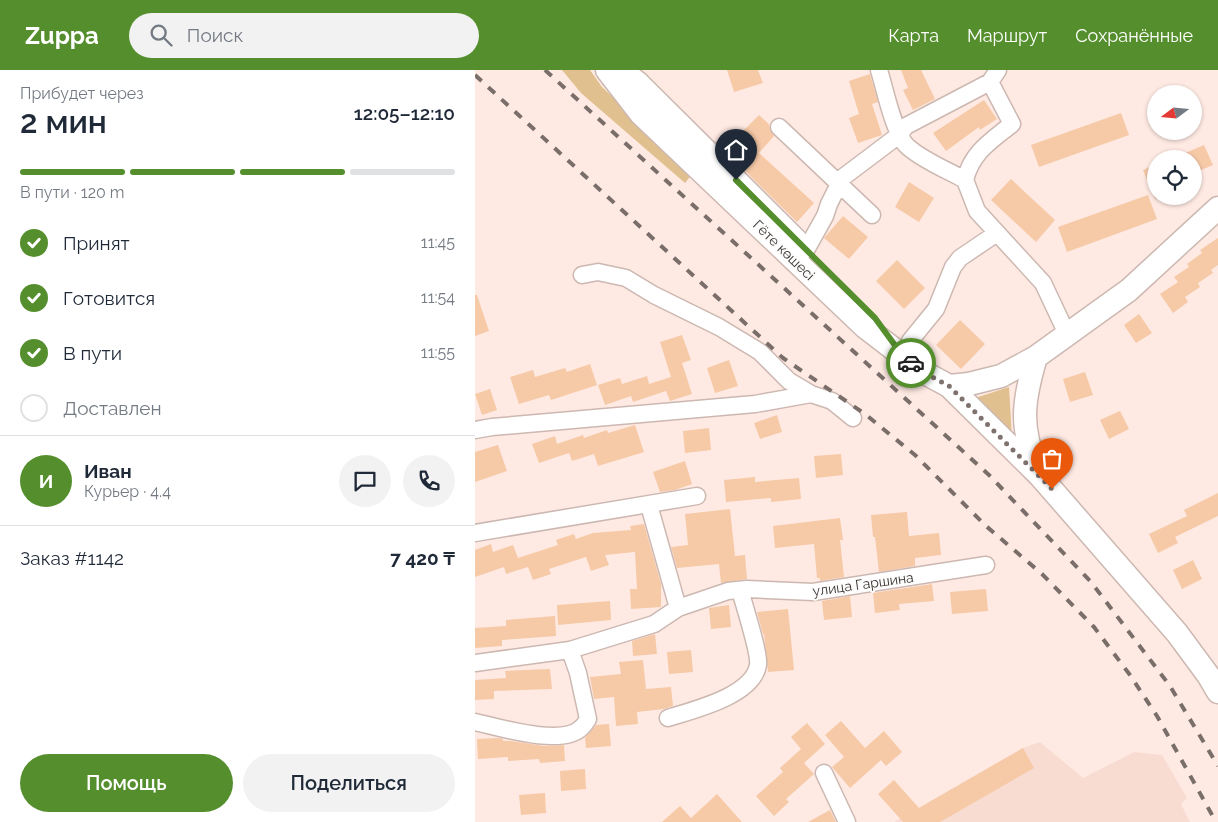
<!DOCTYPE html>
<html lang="ru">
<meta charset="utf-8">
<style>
body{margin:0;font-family:Raleway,sans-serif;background:#f2f2f3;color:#1f2937;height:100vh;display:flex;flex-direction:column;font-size:19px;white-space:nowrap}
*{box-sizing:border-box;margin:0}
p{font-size:16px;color:#747a83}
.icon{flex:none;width:28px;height:28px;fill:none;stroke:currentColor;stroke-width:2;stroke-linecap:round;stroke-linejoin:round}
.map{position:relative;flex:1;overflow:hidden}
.panel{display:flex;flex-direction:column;background:#fff;width:475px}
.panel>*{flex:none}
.needle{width:32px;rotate:254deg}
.fabs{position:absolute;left:672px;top:15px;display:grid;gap:10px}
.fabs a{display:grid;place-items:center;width:55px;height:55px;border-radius:50%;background:#fff;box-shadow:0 1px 4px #0004;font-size:25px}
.pin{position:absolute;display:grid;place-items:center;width:42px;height:42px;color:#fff;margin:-51px -21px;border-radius:50% 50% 50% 0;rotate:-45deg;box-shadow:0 0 5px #0007}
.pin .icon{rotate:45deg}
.courier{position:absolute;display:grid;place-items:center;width:50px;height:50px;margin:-25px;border:4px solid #558f2d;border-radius:50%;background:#fff;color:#222;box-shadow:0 1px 6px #0007}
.headline em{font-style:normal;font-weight:600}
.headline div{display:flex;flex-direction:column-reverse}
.headline{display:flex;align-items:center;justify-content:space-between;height:85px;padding:0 20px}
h1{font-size:32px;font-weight:600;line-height:38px}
.bar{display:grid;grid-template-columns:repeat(4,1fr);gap:8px 5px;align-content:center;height:60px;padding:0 20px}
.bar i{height:6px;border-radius:4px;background:#e0e1e3}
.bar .current{background:#558f2d}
.bar p{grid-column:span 4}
.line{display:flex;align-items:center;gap:12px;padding:0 20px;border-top:1px solid #e0e1e3}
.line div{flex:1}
.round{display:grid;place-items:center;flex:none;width:52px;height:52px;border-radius:26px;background:#f2f2f3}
ol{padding:0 20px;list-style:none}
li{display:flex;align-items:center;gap:15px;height:55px}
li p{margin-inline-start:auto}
li .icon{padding:5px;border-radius:50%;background:#558f2d;color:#fff;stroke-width:4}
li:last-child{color:#747a83}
li i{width:28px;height:28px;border:2px solid #e0e1e3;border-radius:50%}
.cta{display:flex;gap:10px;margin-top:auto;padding:10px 20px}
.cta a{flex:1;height:58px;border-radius:30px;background:#558f2d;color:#fff;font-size:20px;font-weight:600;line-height:58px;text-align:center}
.cta a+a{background:#f2f2f3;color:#1f2937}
header{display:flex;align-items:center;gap:30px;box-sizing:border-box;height:70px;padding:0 25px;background:#558f2d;color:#fff}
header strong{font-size:24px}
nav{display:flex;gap:28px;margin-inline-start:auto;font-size:18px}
.search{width:350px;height:45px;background:#f2f2f3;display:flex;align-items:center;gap:12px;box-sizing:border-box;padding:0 18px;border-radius:28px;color:#747a83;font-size:19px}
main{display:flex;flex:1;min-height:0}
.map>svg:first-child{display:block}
</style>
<header>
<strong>Zuppa</strong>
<div class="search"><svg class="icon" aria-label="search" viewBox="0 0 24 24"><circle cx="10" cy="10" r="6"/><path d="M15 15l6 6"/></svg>Поиск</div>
<nav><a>Карта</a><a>Маршрут</a><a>Сохранённые</a></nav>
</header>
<main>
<section class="panel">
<div class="headline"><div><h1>2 мин</h1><p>Прибудет через</p></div><em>12:05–12:10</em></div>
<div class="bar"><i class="current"></i><i class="current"></i><i class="current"></i><i></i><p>В пути · 120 m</p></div>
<ol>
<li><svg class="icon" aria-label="check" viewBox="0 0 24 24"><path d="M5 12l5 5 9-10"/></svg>Принят<p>11:45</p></li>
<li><svg class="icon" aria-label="check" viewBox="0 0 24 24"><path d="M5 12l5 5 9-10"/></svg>Готовится<p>11:54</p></li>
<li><svg class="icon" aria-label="check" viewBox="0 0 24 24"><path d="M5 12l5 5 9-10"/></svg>В пути<p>11:55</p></li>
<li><i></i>Доставлен</li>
</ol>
<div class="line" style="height:90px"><b class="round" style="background:#558f2d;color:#fff">И</b><div><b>Иван</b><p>Курьер · 4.4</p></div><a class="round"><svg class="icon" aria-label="chat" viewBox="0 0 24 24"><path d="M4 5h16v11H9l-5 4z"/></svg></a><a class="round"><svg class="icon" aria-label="phone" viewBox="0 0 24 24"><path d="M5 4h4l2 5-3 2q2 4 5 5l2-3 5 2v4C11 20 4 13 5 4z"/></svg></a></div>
<div class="line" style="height:65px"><div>Заказ #1142</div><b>7 420 ₸</b></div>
<div class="cta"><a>Помощь</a><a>Поделиться</a></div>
</section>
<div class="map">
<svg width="743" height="752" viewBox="0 0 743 752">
<rect width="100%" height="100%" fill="#ffeae3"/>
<path fill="#f8dcd2" d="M565,672L608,708L659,682L687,685L712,728L706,734L715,752H419L548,678Z"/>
<path fill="#e0c08e" d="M87,0H115L127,17L218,103L210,113L106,23Z
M534,317L537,368L494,330Z"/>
<path fill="#f6c9a7" d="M252,0H283L288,13L259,22Z
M426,0H446L460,29L438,40L428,20L433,18Z
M395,4L403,32L397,34L407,65L383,73L374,48L384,44L374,11Z
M509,30L522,49L505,60L504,57L471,81L458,63Z
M646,43L654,65L564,97L556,75Z
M284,45L294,54L295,60L299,66L284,83L339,133L322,152L249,80Z
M729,75L738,95L719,103V89H696Z
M681,94V131L668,100Z
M536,109L580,150L561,172L516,130Z
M434,112L459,128L444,152L420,137Z
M673,125L682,149L592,182L583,157Z
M368,146L393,167L374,189L349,168Z
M743,168V195L736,200L738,203L723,213L725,217L710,227L713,232L698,243L685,224L703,212L699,207L714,197L712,194L727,183L725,180Z
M422,190L450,218L429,239L401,211Z
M0,225H2L14,261L0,266Z
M664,244L677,263L661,273L649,255Z
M485,250L510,274L486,299L461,275Z
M207,265L216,290L207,293L217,324L195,331L191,321L158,332L156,326L130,335L123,315L145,308L147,314L172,306L174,314L196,307L185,272Z
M254,290L263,316L240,323L232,298Z
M115,294L122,315L76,330L74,325L44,334L35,307L58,300L60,307L90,298L92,302Z
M610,302L618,325L595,332L588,309Z
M15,319L22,340L7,345L0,324Z
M645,341L654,359L634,369L625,350Z
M302,345L307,362L285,369L279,353Z
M160,355L169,382L123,396L119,384L97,391L94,383L64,393L57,374L80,366L82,374L108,365L109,368L132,360L133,363Z
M234,358L236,380L210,383L208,361Z
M23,375L32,401L0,412V382Z
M366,384L368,405L341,408L339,386Z
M210,391L217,414L200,420L185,422L178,402Z
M280,407V412L324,408L326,429L296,432V428L251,432L249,410Z
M743,423V446L700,467L703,473L683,483L674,464L712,446L709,440Z
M255,439L260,486L270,485L272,509L246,513L244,494L202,498L196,477L213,475L210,444Z
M432,442L434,466L464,463L466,485L440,488V496L404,502L400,467H398L396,445Z
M365,448L368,470H365L369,507L345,511V508H342L339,474L300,478L298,456Z
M169,454L186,514V537L156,539L155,519H162L160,482L130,485L134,495L116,501L111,487L74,499L76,504L58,510L53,497L31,504L29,497L0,507V480L16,474L18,482L38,475L43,488L83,475L81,470L99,464L101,469L118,463L156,460L155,456Z
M718,490L727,509L707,519L698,500Z
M457,514L459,531L424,534L425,540L400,543L398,523Z
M511,519L513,541L477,544L475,522Z
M375,526L377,547L349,550L347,531Z
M135,531L136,550L83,555L82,535Z
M254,535L256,557L236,559L234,538Z
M313,539L319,600L293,602L289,564H288L282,542Z
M80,546L81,566L27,570V576L0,578V558L31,556V550Z
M180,564L182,584L158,586L157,571Z
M216,580L218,602L194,604L192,582Z
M168,590L171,619L196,617L198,636L189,639L162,642L163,654L141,656L139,627L119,629L115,607L146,604L144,592Z
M75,599L77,619L19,621V629L0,630V610L31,608L30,601Z
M366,651L390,678L409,661L427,682L411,696L406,690L375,718L357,697L369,687L350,665Z
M332,653L350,674L329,693L339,704L311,729L314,732L299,746L281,726L308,702L305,698L326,679L316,667Z
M134,654L136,676L111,678L110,668L121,655Z
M24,668L28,669V671H36L69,676L89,675L90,691L65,693L64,689L33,691V687L3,689L2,669Z
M548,678L559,698L465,752H428L403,724L419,710L444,738Z
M110,699L111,719L86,721L85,701Z
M70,723L71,743L46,745L44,725Z
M242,724L267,752H187L205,736L216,748Z
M355,740L361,752H333Z"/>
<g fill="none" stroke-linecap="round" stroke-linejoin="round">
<defs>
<path id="street" d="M404,0C410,19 419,65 433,77C449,91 472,100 490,110L502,141L568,213L592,264
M304,57L397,145
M490,110C497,82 516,71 537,54L515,12
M331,180L350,146L354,134L367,108L424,65L431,56L515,12L523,0
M107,205L123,202L151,208L179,225L244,257L285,282L314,311L336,324L357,331L378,348
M430,289L435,271L461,239L478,197L485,188L522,163
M0,360L17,357L280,334L336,324
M174,435L203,538
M0,463L222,426
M0,593L95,580L179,554L203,538L253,521L272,519L338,522L511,495
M193,648C218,640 278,626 283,595C285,584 269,535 265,520
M0,652C23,657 87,677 106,658C109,656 111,652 113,649L103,603L95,580
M349,703L372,752"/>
<path id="secondary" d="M132,0L166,44L390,257L450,303L474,316L494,314L526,306L561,287L654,220L743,138
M146,0L163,13L322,171
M561,287C548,331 544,357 563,400
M474,316L565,406L702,563L733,605L743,622"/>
</defs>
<use href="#street" stroke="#ccb8b1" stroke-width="19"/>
<use href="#secondary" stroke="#ccb8b1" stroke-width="25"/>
<use href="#street" stroke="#fff" stroke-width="16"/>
<use href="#secondary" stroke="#fff" stroke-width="22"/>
<path stroke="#7a6e6a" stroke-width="4" stroke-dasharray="9 9" stroke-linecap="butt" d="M70,0L514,405L616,512L695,616L743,696
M0,5L308,288L390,344L440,385L511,456L567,504L619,557L655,605L682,646L741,752"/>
</g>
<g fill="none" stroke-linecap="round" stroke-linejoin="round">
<path stroke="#7f726e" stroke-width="5" stroke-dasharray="0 9" d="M436,293L450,303L474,316L577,419"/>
<path stroke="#558f2d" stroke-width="6" d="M261,110L400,248L430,289L436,293"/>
</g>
<g text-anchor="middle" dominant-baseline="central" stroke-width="4" stroke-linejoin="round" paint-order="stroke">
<g font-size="14" fill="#3a322f" stroke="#fcfcfc">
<text transform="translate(309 180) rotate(44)">Гёте көшесі</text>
<text transform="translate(388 514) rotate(-8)">улица Гаршина</text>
</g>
</g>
</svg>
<div class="fabs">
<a><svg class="needle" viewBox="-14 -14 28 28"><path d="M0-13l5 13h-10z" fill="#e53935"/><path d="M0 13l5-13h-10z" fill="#747a83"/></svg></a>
<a><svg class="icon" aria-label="locate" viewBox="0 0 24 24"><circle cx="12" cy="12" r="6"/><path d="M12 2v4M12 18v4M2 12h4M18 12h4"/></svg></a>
</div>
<div class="pin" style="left:577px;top:419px;background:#ea580c"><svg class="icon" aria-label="bag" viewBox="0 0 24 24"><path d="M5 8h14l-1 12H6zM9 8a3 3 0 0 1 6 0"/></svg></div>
<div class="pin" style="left:261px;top:110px;background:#1f2937"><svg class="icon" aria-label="home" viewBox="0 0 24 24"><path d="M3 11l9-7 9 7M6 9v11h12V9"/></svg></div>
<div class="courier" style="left:436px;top:293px"><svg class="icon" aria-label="car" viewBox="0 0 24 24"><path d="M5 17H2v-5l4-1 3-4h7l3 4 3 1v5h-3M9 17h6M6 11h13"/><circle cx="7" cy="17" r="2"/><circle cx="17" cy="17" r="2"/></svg></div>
</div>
</main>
